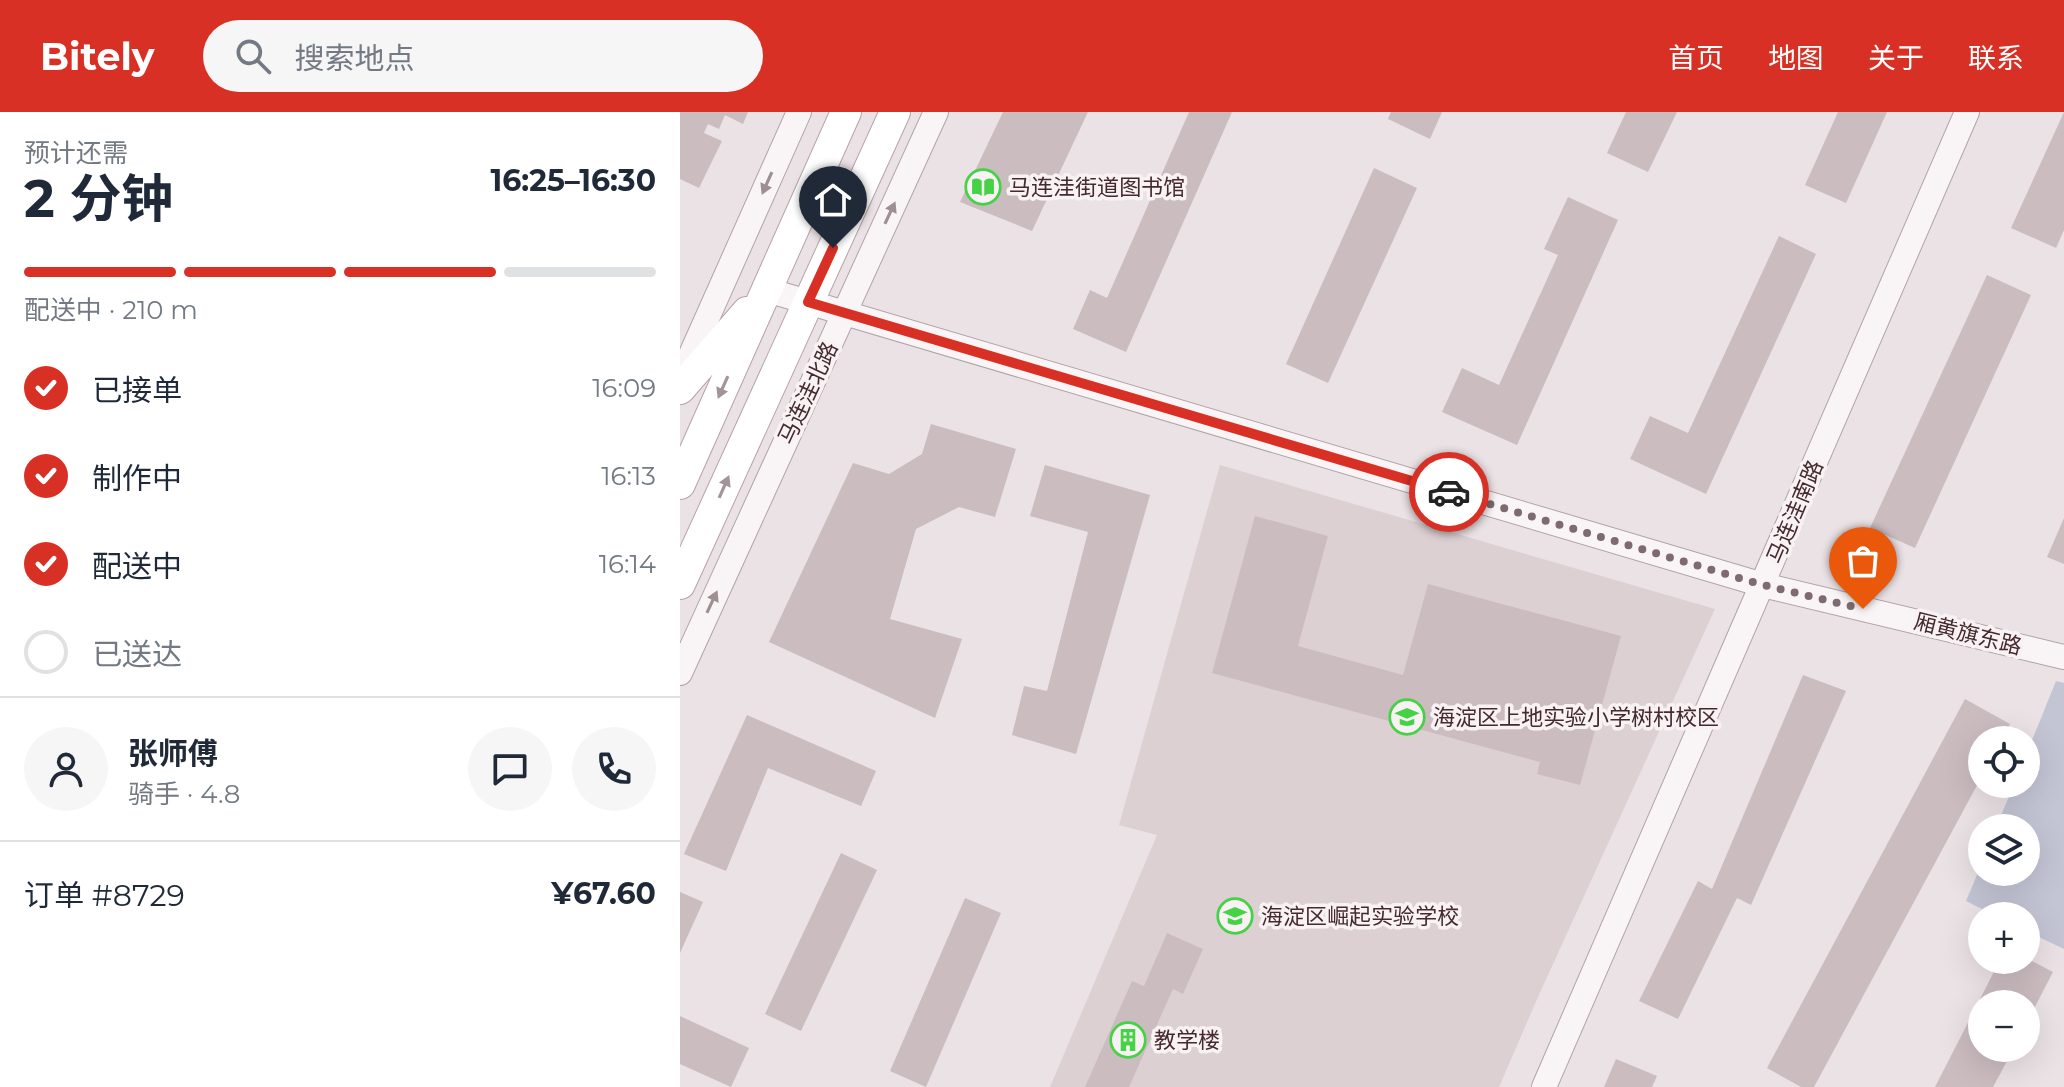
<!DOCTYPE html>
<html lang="zh">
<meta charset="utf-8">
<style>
body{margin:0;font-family:Montserrat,"Noto Sans SC",sans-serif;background:#f6f6f7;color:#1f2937;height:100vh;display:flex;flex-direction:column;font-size:30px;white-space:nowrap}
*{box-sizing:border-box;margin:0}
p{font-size:26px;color:#747a83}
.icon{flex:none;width:44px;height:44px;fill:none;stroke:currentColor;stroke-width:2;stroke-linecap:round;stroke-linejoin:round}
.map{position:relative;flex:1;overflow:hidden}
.details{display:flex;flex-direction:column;background:#fff;width:680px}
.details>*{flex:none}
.controls{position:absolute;left:1288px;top:614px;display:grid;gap:16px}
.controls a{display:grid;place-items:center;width:72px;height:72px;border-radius:50%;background:#fff;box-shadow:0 8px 32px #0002;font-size:40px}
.pin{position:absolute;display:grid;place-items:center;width:68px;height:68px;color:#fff;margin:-82px -34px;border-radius:50% 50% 50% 0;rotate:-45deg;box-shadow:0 0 8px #0007}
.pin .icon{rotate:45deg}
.courier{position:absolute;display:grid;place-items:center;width:80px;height:80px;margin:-40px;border:6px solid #d93025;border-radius:50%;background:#fff;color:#222;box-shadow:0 2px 10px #0007}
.overview em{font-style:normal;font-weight:700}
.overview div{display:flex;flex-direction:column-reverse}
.overview{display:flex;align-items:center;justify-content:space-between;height:136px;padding:0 24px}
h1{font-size:52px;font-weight:700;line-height:60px}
.bar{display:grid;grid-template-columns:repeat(4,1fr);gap:12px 8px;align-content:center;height:96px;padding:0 24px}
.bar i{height:10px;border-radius:6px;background:#e0e1e3}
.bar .selected{background:#d93025}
.bar p{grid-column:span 4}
.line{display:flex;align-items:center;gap:20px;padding:0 24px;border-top:2px solid #e0e1e3}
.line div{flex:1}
.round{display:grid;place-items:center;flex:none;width:84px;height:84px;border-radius:42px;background:#f6f6f7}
ol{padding:0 24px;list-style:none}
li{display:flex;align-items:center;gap:24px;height:88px}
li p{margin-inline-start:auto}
li .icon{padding:8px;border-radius:50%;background:#d93025;color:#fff;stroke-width:4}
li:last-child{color:#747a83}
li i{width:44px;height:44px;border:4px solid #e0e1e3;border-radius:50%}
header{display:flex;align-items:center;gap:48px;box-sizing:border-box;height:112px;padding:0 40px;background:#d93025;color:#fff}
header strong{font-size:38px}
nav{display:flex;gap:44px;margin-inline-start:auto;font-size:28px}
.search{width:560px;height:72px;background:#f6f6f7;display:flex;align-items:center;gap:20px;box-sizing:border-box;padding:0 28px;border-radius:44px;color:#747a83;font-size:30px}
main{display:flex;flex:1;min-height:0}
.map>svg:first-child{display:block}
</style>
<header>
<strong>Bitely</strong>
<div class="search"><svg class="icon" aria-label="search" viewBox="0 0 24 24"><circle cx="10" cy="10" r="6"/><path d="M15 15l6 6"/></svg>搜索地点</div>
<nav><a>首页</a><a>地图</a><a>关于</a><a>联系</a></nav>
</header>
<main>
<section class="details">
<div class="overview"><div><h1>2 分钟</h1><p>预计还需</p></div><em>16:25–16:30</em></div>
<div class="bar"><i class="selected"></i><i class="selected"></i><i class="selected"></i><i></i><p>配送中 · 210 m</p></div>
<ol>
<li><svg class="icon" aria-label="check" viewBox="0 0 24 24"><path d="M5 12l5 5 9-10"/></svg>已接单<p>16:09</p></li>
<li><svg class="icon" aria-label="check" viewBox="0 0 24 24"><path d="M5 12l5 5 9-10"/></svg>制作中<p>16:13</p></li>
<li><svg class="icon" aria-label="check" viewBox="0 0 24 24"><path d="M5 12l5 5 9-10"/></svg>配送中<p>16:14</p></li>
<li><i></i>已送达</li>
</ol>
<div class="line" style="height:144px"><a class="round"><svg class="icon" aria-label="person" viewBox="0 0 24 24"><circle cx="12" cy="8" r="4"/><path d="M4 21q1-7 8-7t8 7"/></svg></a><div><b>张师傅</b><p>骑手 · 4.8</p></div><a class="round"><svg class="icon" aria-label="chat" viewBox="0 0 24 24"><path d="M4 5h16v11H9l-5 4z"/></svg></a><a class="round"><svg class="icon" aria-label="phone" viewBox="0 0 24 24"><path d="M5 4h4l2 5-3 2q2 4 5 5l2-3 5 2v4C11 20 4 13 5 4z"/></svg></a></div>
<div class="line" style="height:104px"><div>订单 #8729</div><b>¥67.60</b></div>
</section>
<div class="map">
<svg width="1384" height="975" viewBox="0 0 1384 975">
<rect width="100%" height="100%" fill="#ebe2e5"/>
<path fill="#ddd0d3" d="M540,353L1035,497L858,885L819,975H370L477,723L439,713Z"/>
<path fill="#c3c5d5" d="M1376,569L1384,571V837L1346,819V804H1316L1286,789L1302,751V760H1346V716H1316L1334,672H1346V643Z"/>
<path fill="#cbbcc0" d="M0,0H68L63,12L45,3L39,17L28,12L24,21L42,29L19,76L0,67Z
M323,0H408L352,119L280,90Z
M509,0H552L446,240L393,217L410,178L427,186Z
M711,0H762L750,27L708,7Z
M946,0H997L968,60L927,41Z
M1158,0H1207L1166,91L1125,73Z
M1384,0V118L1376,136L1331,116Z
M694,56L737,76L648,271L606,252Z
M888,85L938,108L837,333L762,300L782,256L819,273L878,143L864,137Z
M1099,124L1136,142L1026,382L950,347L970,304L1008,321Z
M1307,163L1351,183L1235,436L1190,416Z
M251,312L336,337L315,405L279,395L236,417L210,507L282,527L255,606L89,530L173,351L209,362L242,342Z
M365,353L470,383L396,642L332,623L344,574L367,579L408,420L350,404Z
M575,404L648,424L618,534L723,563L748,472L941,524L900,673L857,662L860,650L532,561Z
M1384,406V452L1367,445Z
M1123,563L1166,579L1071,793L1057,786L998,907L959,889L1018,769L1032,777Z
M1285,587L1330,612L1321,628H1302V664L1134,975H1121L1087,956Z
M67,603L196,659L181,694L88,656L46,759L4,742Z
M161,741L197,758L121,919L85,902Z
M0,780L23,790L0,841Z
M285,786L321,801L246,975L210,959Z
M487,821L523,837L503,882L493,877L449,975H405L452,869L464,874Z
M1346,846L1373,860L1346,912V892H1302V936H1334L1313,975H1255L1320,848H1346Z
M0,904L69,936L51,975L0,952Z
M936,947L977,964L972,975H924Z"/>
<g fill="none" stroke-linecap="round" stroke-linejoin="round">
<defs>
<path id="minor" d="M87,178L1083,473L1384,545
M0,267L119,0
M0,561L256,0
M864,975L1287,0"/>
<path id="major" d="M0,277L67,200
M0,372L166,0
M0,472L215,0"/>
</defs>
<use href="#minor" stroke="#b2a3a7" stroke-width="26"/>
<use href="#major" stroke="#b7a1a7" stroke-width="32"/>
<use href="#minor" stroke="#f9f5f6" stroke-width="24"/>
<use href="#major" stroke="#fff" stroke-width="30"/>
</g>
<defs><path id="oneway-solid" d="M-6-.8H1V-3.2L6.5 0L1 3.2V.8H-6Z" transform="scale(2)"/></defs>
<g fill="#9e9092">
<use href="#oneway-solid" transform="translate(87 71) rotate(114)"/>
<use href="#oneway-solid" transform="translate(210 101) rotate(-65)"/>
<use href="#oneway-solid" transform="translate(32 490) rotate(-65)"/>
</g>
<g fill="#a29497">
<use href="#oneway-solid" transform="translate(43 275) rotate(114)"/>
<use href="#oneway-solid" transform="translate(44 375) rotate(-66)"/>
</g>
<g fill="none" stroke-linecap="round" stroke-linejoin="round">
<path stroke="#7e6a6f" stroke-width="8" stroke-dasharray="0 14.4" d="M769,380L1083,473L1183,497"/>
<path stroke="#d93025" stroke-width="10" d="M153,136L128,190L769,380"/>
</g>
<defs>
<symbol id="library-ring" viewBox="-11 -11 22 22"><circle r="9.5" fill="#f8f2f4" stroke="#45d246" stroke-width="1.5"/><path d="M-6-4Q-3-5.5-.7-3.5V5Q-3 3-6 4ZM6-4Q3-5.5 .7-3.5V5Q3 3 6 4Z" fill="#45d246"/></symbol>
<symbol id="school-ring" viewBox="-11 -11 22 22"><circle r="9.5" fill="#f8f2f4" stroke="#45d246" stroke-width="1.5"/><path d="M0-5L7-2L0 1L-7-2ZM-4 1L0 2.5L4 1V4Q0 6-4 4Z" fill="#45d246"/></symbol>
<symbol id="building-ring" viewBox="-11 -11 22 22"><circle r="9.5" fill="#f8f2f4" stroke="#45d246" stroke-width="1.5"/><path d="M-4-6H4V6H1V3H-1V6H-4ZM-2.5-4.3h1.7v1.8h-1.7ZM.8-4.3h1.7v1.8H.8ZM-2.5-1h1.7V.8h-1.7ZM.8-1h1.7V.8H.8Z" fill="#45d246"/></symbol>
</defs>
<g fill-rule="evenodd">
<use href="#library-ring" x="283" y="55" width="40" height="40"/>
<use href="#school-ring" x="707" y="585" width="40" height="40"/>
<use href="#school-ring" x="535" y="784" width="40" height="40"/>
<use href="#building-ring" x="428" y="908" width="40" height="40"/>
</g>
<g text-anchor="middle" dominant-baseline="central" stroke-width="7" stroke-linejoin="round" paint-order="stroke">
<g font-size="22" fill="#442a2f" stroke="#f8f2f4" text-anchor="start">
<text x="329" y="75">马连洼街道图书馆</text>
<text x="753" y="605">海淀区上地实验小学树村校区</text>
<text x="581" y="804">海淀区崛起实验学校</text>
<text x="474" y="928">教学楼</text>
</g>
<g font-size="22" fill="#442a2f" stroke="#f8f2f4">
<text transform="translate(128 281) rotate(-65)">马连洼北路</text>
<text transform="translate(1115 400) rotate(-67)">马连洼南路</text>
<text transform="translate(1288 522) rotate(14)">厢黄旗东路</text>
</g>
</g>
</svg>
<div class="controls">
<a><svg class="icon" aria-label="locate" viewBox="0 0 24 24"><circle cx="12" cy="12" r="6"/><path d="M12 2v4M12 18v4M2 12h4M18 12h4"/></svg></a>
<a><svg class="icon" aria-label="layers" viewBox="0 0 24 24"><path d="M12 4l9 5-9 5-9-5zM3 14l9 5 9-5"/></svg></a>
<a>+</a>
<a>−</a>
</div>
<div class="pin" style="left:1183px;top:497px;background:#ea580c"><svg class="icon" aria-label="bag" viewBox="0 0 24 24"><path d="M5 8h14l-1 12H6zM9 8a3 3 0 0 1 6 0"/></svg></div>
<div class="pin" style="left:153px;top:136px;background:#1f2937"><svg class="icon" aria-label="home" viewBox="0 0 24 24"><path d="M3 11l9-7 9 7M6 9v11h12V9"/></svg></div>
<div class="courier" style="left:769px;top:380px"><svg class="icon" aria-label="car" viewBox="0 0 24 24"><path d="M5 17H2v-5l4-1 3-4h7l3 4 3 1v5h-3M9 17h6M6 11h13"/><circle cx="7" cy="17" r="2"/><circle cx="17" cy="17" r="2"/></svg></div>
</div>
</main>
